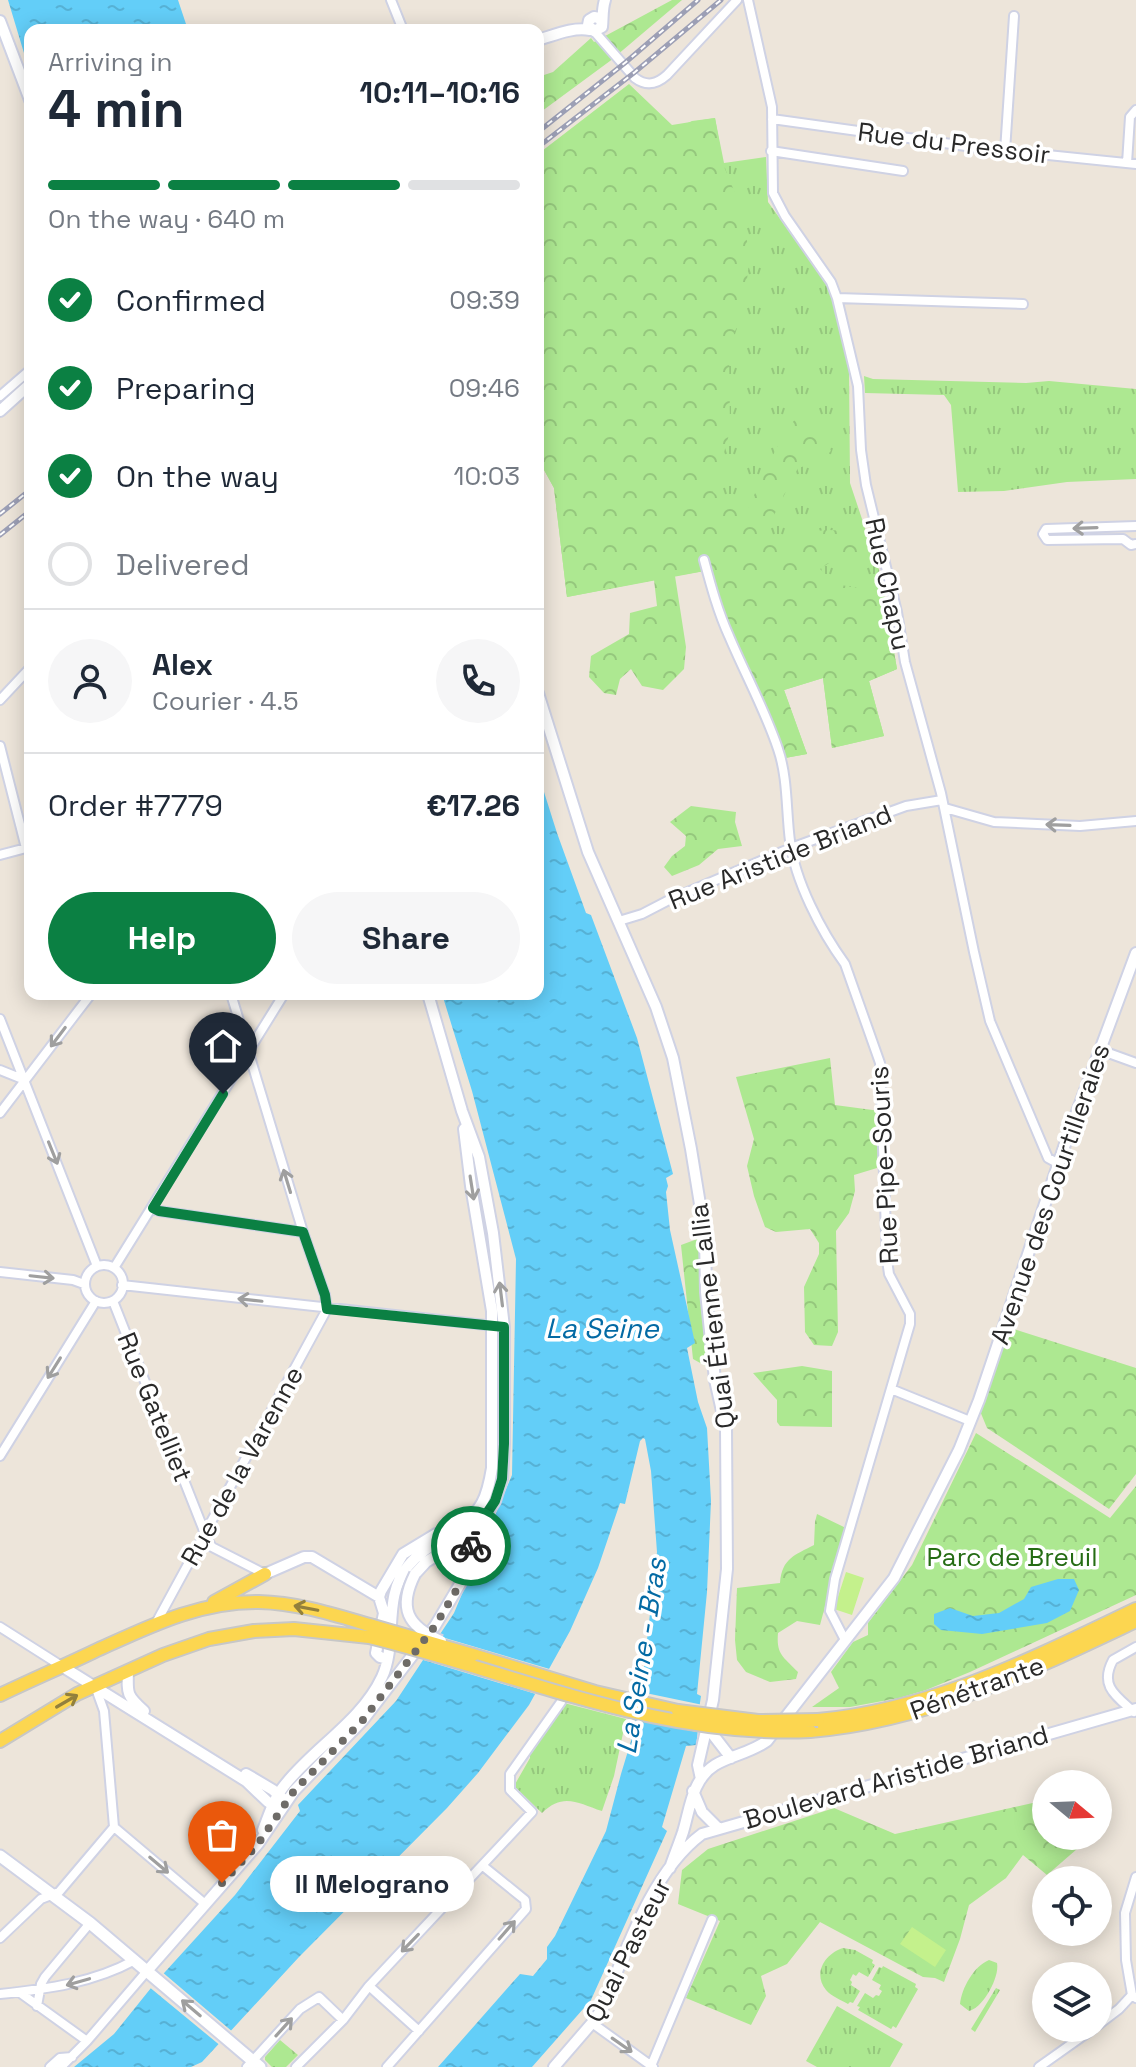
<!DOCTYPE html>
<meta charset="utf-8">
<style>
body{margin:0;font-family:"Space Grotesk",sans-serif;background:#f6f6f7;color:#1f2937;height:100vh;display:flex;flex-direction:column;font-size:30px;white-space:nowrap}
*{box-sizing:border-box;margin:0}
p{font-size:26px;color:#747a83}
.icon{flex:none;width:44px;height:44px;fill:none;stroke:currentColor;stroke-width:2;stroke-linecap:round;stroke-linejoin:round}
.map{position:relative;flex:1;overflow:hidden}
.drawer{position:absolute;left:24px;top:24px;width:520px;height:976px;display:flex;flex-direction:column;background:#fff;border-radius:16px;box-shadow:0 4px 20px #0003}
.drawer>*{flex:none}
.needle{width:52px;rotate:109deg}
.tools{position:absolute;left:1032px;top:1770px;display:grid;gap:16px}
.tools a{display:grid;place-items:center;width:80px;height:80px;border-radius:50%;background:#fff;box-shadow:0 4px 20px #0003;font-size:40px}
.pin{position:absolute;display:grid;place-items:center;width:68px;height:68px;color:#fff;margin:-82px -34px;border-radius:50% 50% 50% 0;rotate:-45deg;box-shadow:0 0 8px #0007}
.pin .icon{rotate:45deg}
.courier{position:absolute;display:grid;place-items:center;width:80px;height:80px;margin:-40px;border:6px solid #0b8043;border-radius:50%;background:#fff;color:#222;box-shadow:0 2px 10px #0007}
.bubble{position:absolute;height:56px;border-radius:28px;background:#fff;box-shadow:0 4px 20px #0003;font-size:26px;font-weight:700;line-height:56px;text-align:center}
.head em{font-style:normal;font-weight:700}
.head div{display:flex;flex-direction:column-reverse}
.head{display:flex;align-items:center;justify-content:space-between;height:136px;padding:0 24px}
h1{font-size:52px;font-weight:700;line-height:60px}
.bar{display:grid;grid-template-columns:repeat(4,1fr);gap:12px 8px;align-content:center;height:96px;padding:0 24px}
.bar i{height:10px;border-radius:6px;background:#e0e1e3}
.bar .on{background:#0b8043}
.bar p{grid-column:span 4}
.line{display:flex;align-items:center;gap:20px;padding:0 24px;border-top:2px solid #e0e1e3}
.line div{flex:1}
.round{display:grid;place-items:center;flex:none;width:84px;height:84px;border-radius:42px;background:#f6f6f7}
ol{padding:0 24px;list-style:none}
li{display:flex;align-items:center;gap:24px;height:88px}
li p{margin-inline-start:auto}
li .icon{padding:8px;border-radius:50%;background:#0b8043;color:#fff;stroke-width:4}
li:last-child{color:#747a83}
li i{width:44px;height:44px;border:4px solid #e0e1e3;border-radius:50%}
.cta{display:flex;gap:16px;margin-top:auto;padding:16px 24px}
.cta a{flex:1;height:92px;border-radius:48px;background:#0b8043;color:#fff;font-size:32px;font-weight:700;line-height:92px;text-align:center}
.cta a+a{background:#f6f6f7;color:#1f2937}
.map>svg:first-child{display:block}
</style>
<div class="map">
<svg width="1136" height="2067" viewBox="0 0 1136 2067">
<defs>
<pattern id="grass-tufts" width="24" height="20" patternUnits="userSpaceOnUse" patternTransform="scale(2)"><rect width="24" height="20" fill="#ade891"/><path d="M3 7l-1-3M5 7V3M7 7l1-3M15 17l-1-3M17 17v-4M19 17l1-3" fill="none" stroke="#95c77d"/></pattern>
<pattern id="forest-crowns" width="20" height="18" patternUnits="userSpaceOnUse" patternTransform="scale(2)"><rect width="20" height="18" fill="#ade891"/><path d="M2 6a3 3 0 1 1 6 0M12 15a3 3 0 1 1 6 0" fill="none" stroke="#95c77d"/></pattern>
<pattern id="water-ripples" width="26" height="14" patternUnits="userSpaceOnUse" patternTransform="scale(2)"><rect width="26" height="14" fill="#63cef8"/><path d="M2 4q2-2 4 0t4 0M15 11q2-2 4 0t4 0" fill="none" stroke="#56b1d5"/></pattern>
</defs>
<rect width="100%" height="100%" fill="#ede5da"/>
<path fill="url(#grass-tufts)" d="M715,118L724,163L766,157L768,202L830,288L849,368L850,483L879,570L897,669L869,681L884,736L832,748L823,678L784,690L807,754L785,758L732,635L710,570L567,597L554,488L538,459V195L692,121Z
M864,376L873,379L1026,383L1049,381L1136,389V479L1067,482L1004,491L958,492L951,405L944,395L865,393Z
M564,1703L626,1719L614,1776L602,1811C578,1803 563,1792 542,1813L514,1786L530,1758V1751Z
M843,1948L855,1950L873,1960L872,1963L875,1965L868,1977L859,1972L856,1976L853,1974L850,1980L852,1982L851,1985L860,1991L853,2003L850,2002L848,2004C841,2000 831,1996 826,1990C812,1973 826,1953 843,1948Z
M989,1960L997,1963C1000,1978 982,2009 969,2011L960,2004C962,1988 973,1967 989,1960Z
M883,1966L916,1984L915,1987L918,1989L896,2028L893,2026L891,2029L858,2010L860,2007L857,2006L865,1993L873,1998L876,1995L879,1996L882,1991L879,1989L881,1985L872,1980L879,1967L882,1968Z
M996,1988L1000,1990L975,2032L971,2029Z
M837,2006L903,2044L890,2067H817L806,2061Z
M280,2040L298,2055L286,2067H272L265,2060V2057Z"/>
<path fill="url(#forest-crowns)" d="M672,0H682L610,61L538,114V77L553,72L591,38L594,42Z
M629,84L672,125L715,118L723,164L737,198L750,254L743,314L729,344L730,431L713,492L730,508H748L784,432L800,414L825,440L831,451L812,464L798,468L770,523L769,541C787,544 789,539 805,534C827,527 848,529 866,542L860,559L838,557L820,569L836,584L884,593L897,669L869,681L884,736L832,748L823,678L784,690L807,754L785,758L732,635L710,570L675,576L686,647L684,669L663,690L642,686L631,669L620,679L616,695L604,693L589,677L591,656L629,634L630,613L657,606L654,580L567,597L554,488L538,459V154Z
M691,806L736,812L735,822L742,846L718,849L699,865L672,876L664,867L672,856L685,846L686,836L670,822Z
M830,1058L835,1105L880,1111L877,1168L854,1175L855,1191L849,1213L836,1231L838,1332L832,1346L814,1345L805,1332L804,1287L819,1254V1243L810,1229L776,1232L765,1227L754,1196L747,1166L754,1139L736,1077Z
M700,1238L711,1369L693,1359L681,1245Z
M1007,1327L1136,1368V1474L1109,1509L987,1428L980,1411Z
M802,1366L832,1371V1427L780,1426L777,1422V1400L753,1373Z
M976,1433L1110,1518L1136,1486V1595L970,1672L926,1690L899,1698L850,1707H812L839,1688L831,1672L853,1642L868,1635V1623L912,1565Z
M817,1514L846,1528L820,1625L797,1621L778,1633C776,1655 784,1657 798,1672L796,1679L770,1682L746,1672L737,1660L735,1640L737,1588L780,1583C782,1558 795,1555 814,1545L815,1522Z
M1037,1802L1046,1820V1836H1092L1047,1875L1023,1855L1006,1878L969,1905L960,1939L944,1982L935,1978L923,1977L820,1922L787,1964L761,1976L766,1996L751,2025L686,1998L720,1921L678,1904L682,1870L708,1849L834,1808L895,1834Z"/>
<path fill="#c4f18c" d="M846,1572L864,1578L852,1615L834,1609Z
M912,1927L946,1950L935,1967L900,1944Z"/>
<path fill="url(#water-ripples)" d="M8,0H178L188,30H30V73Z
M538,773L557,833L586,913L591,915L637,1038L673,1174L666,1178L668,1186L666,1192L670,1230L695,1343L687,1348L698,1402L707,1428L711,1501L707,1592L697,1694L701,1696C698,1713 699,1727 696,1745L686,1746L662,1827L667,1831L591,2000L532,2067H438L520,1974L533,1976L547,1959V1947L555,1936L606,1831L621,1774L631,1741L643,1675L657,1552L651,1471L645,1439L643,1438L640,1441L625,1504L620,1503L598,1568L570,1631L529,1705L478,1773L447,1808L299,1957L202,2062L191,2067H74L114,2034L155,1983L235,1895L300,1811L298,1805L396,1701L454,1613L512,1475L516,1259L472,1091L442,994H538Z
M1058,1579H1074L1079,1590L1070,1611L1047,1623L982,1634L941,1630L934,1624V1614L950,1608L973,1616L999,1613L1024,1599L1031,1587Z"/>
<path fill="#ede5da" d="M435,1635L553,1670L539,1695L420,1659Z
M636,1691L703,1705L702,1733L631,1719Z
M161,1971L234,2033L222,2047L148,1986Z"/>
<g fill="none" stroke-linecap="round" stroke-linejoin="round">
<defs>
<path id="minor" d="M391,0L403,30
M748,0L772,107L773,193L785,216L831,282L837,298L858,386L861,450L866,485L897,612L905,662L941,793L974,952L990,1021L1048,1158L1059,1164
M594,31L635,78C647,87 657,84 667,75L737,0
M772,119L980,148L1136,164
M771,151L903,171
M1005,151L1014,16
M1127,163L1130,117L1136,110
M837,298L1023,304
M0,396L30,370
M1136,526L1046,529L1043,534L1047,540L1123,539L1131,545L1136,544
M704,560C711,586 718,612 729,636C745,674 765,710 778,749C788,778 786,811 790,841C795,881 821,931 845,964L880,1063L887,1260L889,1274L910,1314V1324L835,1579L830,1611L845,1640
M0,700L30,668
M0,746L26,848
M945,808L994,822L1080,826L1136,821
M0,855L30,847
M619,921L642,914L669,900L791,848L906,806L942,800
M231,994L303,1232L325,1295L327,1309
M0,1019L97,1266
M1100,1050L1136,1063
M0,1070L25,1080
M0,1113L91,994
M153,1208L159,1211L303,1232
M85 1284a19 19 0 1 1 38 0a19 19 0 1 1-38 0Z
M114,1268L284,994
M0,1272L73,1280L84,1284
M122,1285L495,1326
M113,1301L208,1541L212,1547L265,1574
M891,1389L970,1421
M0,1456L96,1301
M156,1623L327,1309
M0,1627L63,1667
M95,1686L104,1711L114,1827
M1134,1712C1116,1696 1099,1686 1113,1660L1136,1647
M114,1827L204,1903
M1136,1877L1125,1913L1126,1960L1132,1995L1136,1998
M0,1938L41,1899L59,1892L114,1827
M369,1986L419,2031
M19,1992L87,2041
M0,1994C47,1989 93,1983 135,1960
M37,2006L41,1984L45,1977L90,1923
M592,2023L653,2067
M1098,2025L1119,2009L1132,1995
M651,2066L712,1920
M50,2067L60,2058L72,2057
M61,2067L87,2041L147,1971
M247,2067L300,2009L319,1997L343,2020
M296,2067L343,2020L369,1986L532,1812L510,1790V1774L561,1702
M387,2067L526,1909L525,1900L483,1866
M1039,2067L1094,2028"/>
<path id="tertiary" d="M0,21L30,100
M602,23L599,18L594,17L589,20L588,25L594,31L602,27C603,18 602,9 605,0
M538,40C555,35 572,27 590,30
M0,411L30,384
M538,693L588,852L656,1007L673,1058L691,1149L705,1235L706,1292L715,1380L726,1429L727,1569L713,1700L698,1765L701,1779
M265,1574L304,1557H312L379,1597
M415,1574L426,1562L475,1531
M387,1659L380,1657L376,1653L384,1613L379,1597L381,1591L403,1554L436,1534
M63,1667L246,1781L268,1802L276,1805
M128,1672C127,1694 127,1696 144,1711
M709,1722L714,1736L731,1758
M246,1774L273,1790L282,1798
M693,1791L702,1812L718,1828
M263,1830C269,1815 274,1798 284,1786C313,1748 361,1722 382,1677C398,1642 382,1597 408,1566C429,1540 466,1532 482,1503C488,1492 490,1480 492,1468V1311L471,1186L464,1129
M670,1868C674,1856 679,1844 683,1832C690,1809 692,1779 715,1765C732,1755 750,1753 767,1741L894,1578L959,1450L979,1400L1064,1147L1136,953
M147,1971L258,1844L294,1791L363,1720L435,1626L460,1584L475,1531L495,1501L502,1479L504,1444V1327L493,1233L479,1157L462,1111L428,994
M554,2067L592,2023L602,2009C626,1951 651,1872 702,1834L1136,1709"/>
<path id="secondary" d="M0,1856L90,1923L260,2067"/>
<path id="primary" d="M214,1602L265,1574
M473,1655L595,1692L678,1711
M0,1695C31,1680 64,1666 95,1651C148,1627 199,1601 259,1602C299,1603 335,1615 373,1626
M818,1720C932,1710 1035,1657 1136,1609
M810,1731C929,1721 1030,1671 1136,1621
M0,1741L77,1694L163,1655L209,1639L254,1631L294,1629L369,1637"/>
</defs>
<use href="#minor" stroke="#cfd2e4" stroke-width="12"/>
<use href="#tertiary" stroke="#cfd2e4" stroke-width="14"/>
<use href="#secondary" stroke="#cfd2e4" stroke-width="15"/>
<use href="#primary" stroke="#c7c7c7" stroke-width="16"/>
<use href="#minor" stroke="#fff" stroke-width="8"/>
<use href="#tertiary" stroke="#fff" stroke-width="10"/>
<use href="#secondary" stroke="#fff" stroke-width="11"/>
<use href="#primary" stroke="#fcd650" stroke-width="12"/>
<defs>
<path id="rail" d="M538,132L626,62L698,0
M538,147L635,72L721,0
M0,514L30,490
M0,535L30,511"/>
</defs>
<use href="#rail" stroke="#9c9fb5" stroke-width="5"/>
<use href="#rail" stroke="#fff" stroke-width="2" stroke-dasharray="6" stroke-linecap="butt"/>
<defs>
<path id="tertiary-bridge" d="M415,1574C398,1608 407,1626 441,1641"/>
<path id="primary-bridge" d="M373,1626L473,1655
M369,1637C515,1673 657,1738 810,1731
M678,1711L758,1721L818,1720"/>
</defs>
<use href="#tertiary-bridge" stroke="#cfd2e4" stroke-width="14" stroke-linecap="butt"/>
<use href="#primary-bridge" stroke="#c7c7c7" stroke-width="16" stroke-linecap="butt"/>
<use href="#tertiary-bridge" stroke="#fff" stroke-width="10"/>
<use href="#primary-bridge" stroke="#fcd650" stroke-width="12"/>
</g>
<defs><path id="oneway-shaft" d="M-6 0H5M1.5-3L5.5 0L1.5 3" fill="none" stroke-width="1.6" stroke-linecap="round" stroke-linejoin="round" transform="scale(2)"/></defs>
<g stroke="#9f9f9f">
<use href="#oneway-shaft" transform="translate(1085 528) rotate(178)"/>
<use href="#oneway-shaft" transform="translate(1058 825) rotate(-178)"/>
<use href="#oneway-shaft" transform="translate(58 1037) rotate(127)"/>
<use href="#oneway-shaft" transform="translate(53 1153) rotate(68)"/>
<use href="#oneway-shaft" transform="translate(287 1181) rotate(-107)"/>
<use href="#oneway-shaft" transform="translate(472 1188) rotate(81)"/>
<use href="#oneway-shaft" transform="translate(42 1277) rotate(6)"/>
<use href="#oneway-shaft" transform="translate(501 1294) rotate(-97)"/>
<use href="#oneway-shaft" transform="translate(250 1300) rotate(-174)"/>
<use href="#oneway-shaft" transform="translate(54 1368) rotate(122)"/>
<use href="#oneway-shaft" transform="translate(159 1865) rotate(40)"/>
<use href="#oneway-shaft" transform="translate(507 1930) rotate(-49)"/>
<use href="#oneway-shaft" transform="translate(410 1943) rotate(134)"/>
<use href="#oneway-shaft" transform="translate(78 1982) rotate(164)"/>
<use href="#oneway-shaft" transform="translate(191 2008) rotate(-140)"/>
<use href="#oneway-shaft" transform="translate(284 2027) rotate(-48)"/>
<use href="#oneway-shaft" transform="translate(622 2045) rotate(35)"/>
</g>
<g stroke="#92803c">
<use href="#oneway-shaft" transform="translate(306 1608) rotate(-169)"/>
<use href="#oneway-shaft" transform="translate(67 1701) rotate(-30)"/>
</g>
<g fill="none" stroke-linecap="round" stroke-linejoin="round">
<path stroke="#6e6b67" stroke-width="8" stroke-dasharray="0 14.4" d="M222,1883L258,1844L294,1791L363,1720L435,1626L460,1584L471,1546"/>
<path stroke="#0b8043" stroke-width="10" d="M223,1094L153,1208L159,1211L303,1232L325,1295L327,1309L504,1327V1444L502,1479L495,1501L475,1531L471,1546"/>
</g>
<g text-anchor="middle" dominant-baseline="central" stroke-width="7" stroke-linejoin="round" paint-order="stroke">
<g font-size="26" fill="#292929" stroke="#fff">
<text transform="translate(954 143) rotate(7)">Rue du Pressoir</text>
<text transform="translate(888 584) rotate(78)">Rue Chapu</text>
<text transform="translate(780 857) rotate(-22)">Rue Aristide Briand</text>
<text transform="translate(884 1165) rotate(-93)">Rue Pipe-Souris</text>
<text transform="translate(1050 1194) rotate(-71)">Avenue des Courtilleraies</text>
<text transform="translate(712 1316) rotate(-97)">Quai Étienne Lallia</text>
<text transform="translate(155 1407) rotate(68)">Rue Gatelliet</text>
<text transform="translate(242 1466) rotate(-61)">Rue de la Varenne</text>
<text transform="translate(977 1688) rotate(-20)">Pénétrante</text>
<text transform="translate(896 1777) rotate(-16)">Boulevard Aristide Briand</text>
<text transform="translate(628 1950) rotate(-63)">Quai Pasteur</text>
</g>
<g font-size="26" fill="#256c14" stroke="#fff">
<text x="1012" y="1557">Parc de Breuil</text>
</g>
<g font-size="28" font-style="italic" fill="#036aa4" stroke="#fff">
<text x="602" y="1328">La Seine</text>
<text transform="translate(641 1656) rotate(-81)">La Seine - Bras</text>
</g>
</g>
</svg>
<div class="tools">
<a><svg class="needle" viewBox="-14 -14 28 28"><path d="M0-13l5 13h-10z" fill="#e53935"/><path d="M0 13l5-13h-10z" fill="#747a83"/></svg></a>
<a><svg class="icon" aria-label="locate" viewBox="0 0 24 24"><circle cx="12" cy="12" r="6"/><path d="M12 2v4M12 18v4M2 12h4M18 12h4"/></svg></a>
<a><svg class="icon" aria-label="layers" viewBox="0 0 24 24"><path d="M12 4l9 5-9 5-9-5zM3 14l9 5 9-5"/></svg></a>
</div>
<div class="pin" style="left:222px;top:1883px;background:#ea580c"><svg class="icon" aria-label="bag" viewBox="0 0 24 24"><path d="M5 8h14l-1 12H6zM9 8a3 3 0 0 1 6 0"/></svg></div>
<div class="pin" style="left:223px;top:1094px;background:#1f2937"><svg class="icon" aria-label="home" viewBox="0 0 24 24"><path d="M3 11l9-7 9 7M6 9v11h12V9"/></svg></div>
<div class="courier" style="left:471px;top:1546px"><svg class="icon" aria-label="bike" viewBox="0 0 24 24"><circle cx="6" cy="16" r="4"/><circle cx="18" cy="16" r="4"/><path d="M6 16l4-8h5l3 8M10 8l3 8H6M13 5h3"/></svg></div>
<div class="bubble" style="left:270px;top:1856px;width:204px">Il Melograno</div>
<section class="drawer">
<div class="head"><div><h1>4 min</h1><p>Arriving in</p></div><em>10:11–10:16</em></div>
<div class="bar"><i class="on"></i><i class="on"></i><i class="on"></i><i></i><p>On the way · 640 m</p></div>
<ol>
<li><svg class="icon" aria-label="check" viewBox="0 0 24 24"><path d="M5 12l5 5 9-10"/></svg>Confirmed<p>09:39</p></li>
<li><svg class="icon" aria-label="check" viewBox="0 0 24 24"><path d="M5 12l5 5 9-10"/></svg>Preparing<p>09:46</p></li>
<li><svg class="icon" aria-label="check" viewBox="0 0 24 24"><path d="M5 12l5 5 9-10"/></svg>On the way<p>10:03</p></li>
<li><i></i>Delivered</li>
</ol>
<div class="line" style="height:144px"><a class="round"><svg class="icon" aria-label="person" viewBox="0 0 24 24"><circle cx="12" cy="8" r="4"/><path d="M4 21q1-7 8-7t8 7"/></svg></a><div><b>Alex</b><p>Courier · 4.5</p></div><a class="round"><svg class="icon" aria-label="phone" viewBox="0 0 24 24"><path d="M5 4h4l2 5-3 2q2 4 5 5l2-3 5 2v4C11 20 4 13 5 4z"/></svg></a></div>
<div class="line" style="height:104px"><div>Order #7779</div><b>€17.26</b></div>
<div class="cta"><a>Help</a><a>Share</a></div>
</section>
</div>
